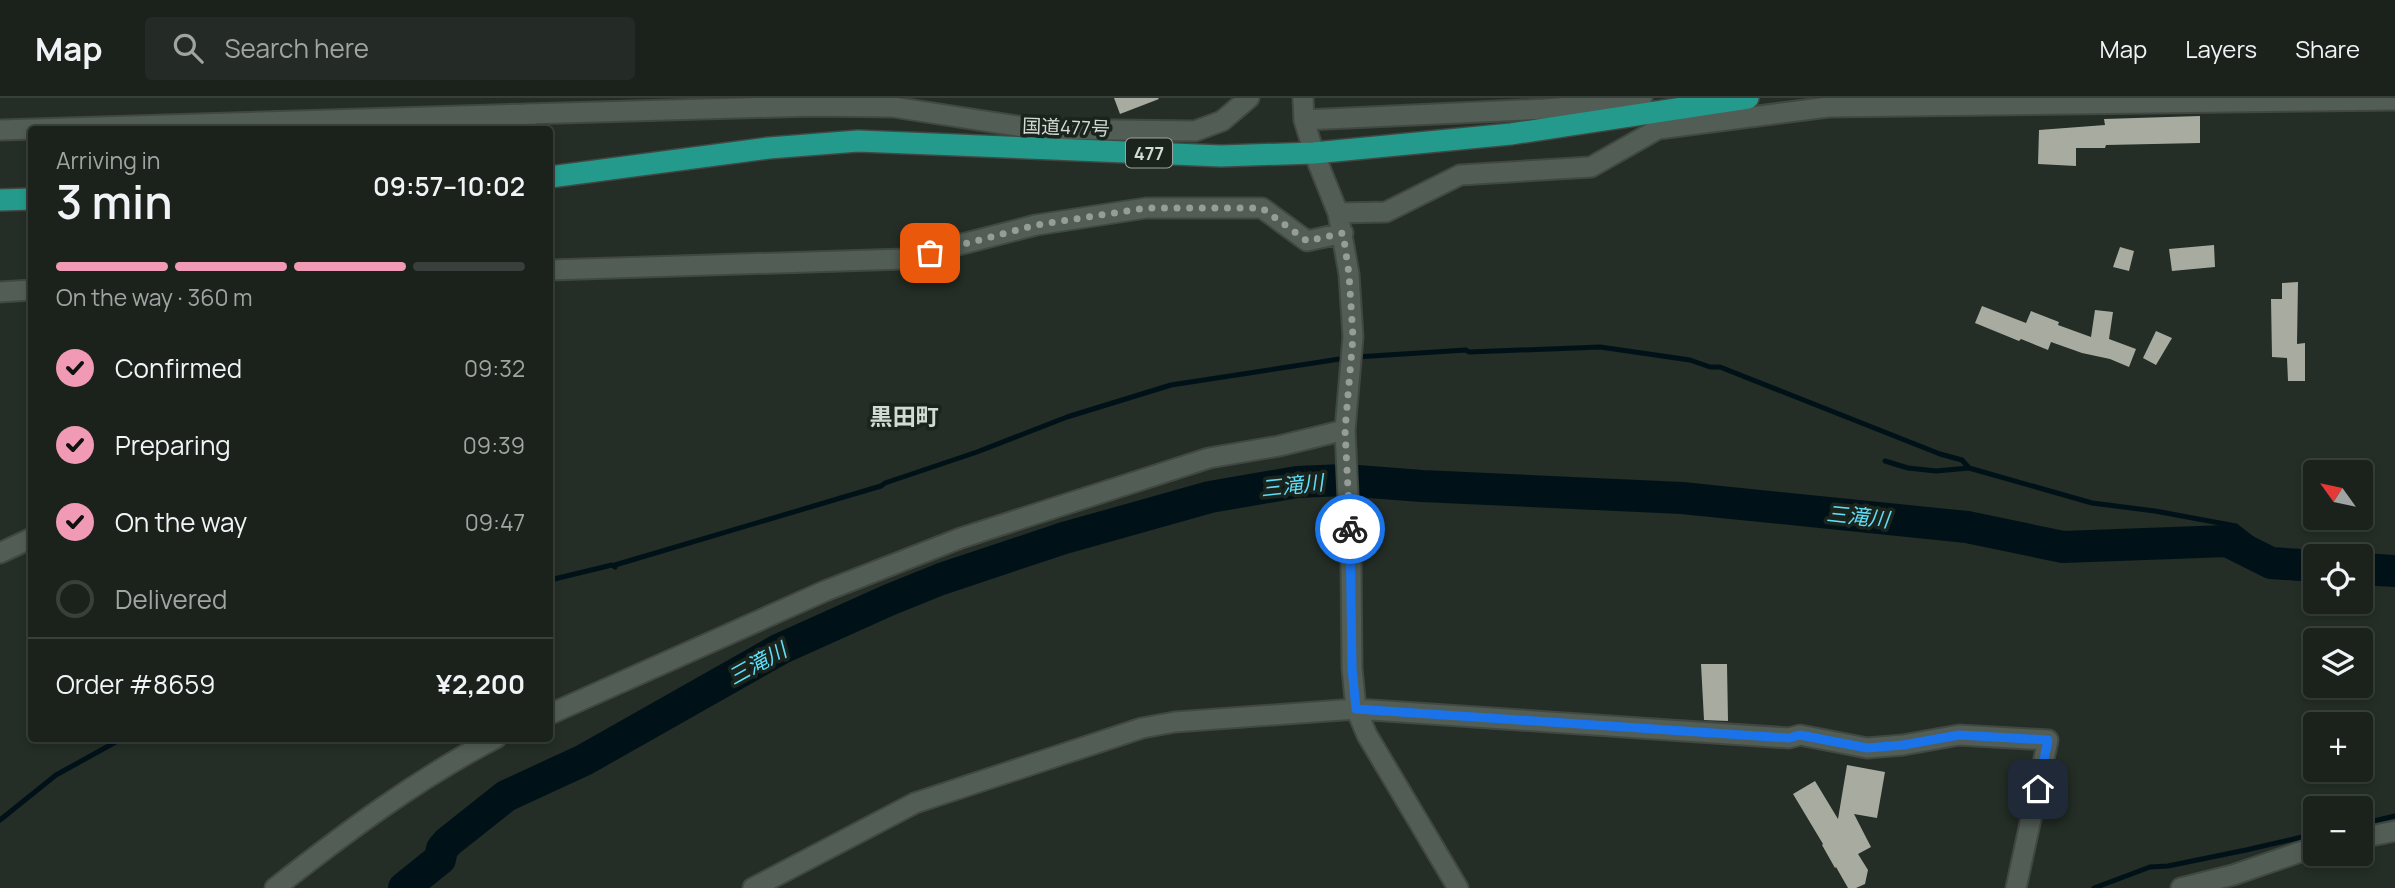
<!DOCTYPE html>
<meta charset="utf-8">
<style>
body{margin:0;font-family:Manrope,"Noto Sans JP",sans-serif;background:#242a25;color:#f1f3f6;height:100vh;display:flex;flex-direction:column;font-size:26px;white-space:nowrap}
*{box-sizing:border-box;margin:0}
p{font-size:23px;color:#a0a4a3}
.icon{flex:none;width:38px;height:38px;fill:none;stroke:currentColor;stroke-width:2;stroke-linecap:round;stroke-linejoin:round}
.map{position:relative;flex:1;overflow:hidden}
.details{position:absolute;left:28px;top:28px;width:525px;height:616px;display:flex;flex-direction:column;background:#1b221c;border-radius:7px;box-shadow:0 4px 10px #0003,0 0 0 2px #393f3b}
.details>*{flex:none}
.needle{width:46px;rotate:303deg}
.buttons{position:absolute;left:2303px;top:362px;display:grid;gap:14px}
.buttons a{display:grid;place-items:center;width:70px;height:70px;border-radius:7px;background:#1b221c;box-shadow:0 4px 10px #0003,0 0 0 2px #393f3b;font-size:35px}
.pin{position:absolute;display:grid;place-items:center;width:60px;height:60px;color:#fff;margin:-30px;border-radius:14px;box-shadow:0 4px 10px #0006}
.courier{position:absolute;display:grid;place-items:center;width:70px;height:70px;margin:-35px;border:5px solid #1a73e8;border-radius:50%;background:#fff;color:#222;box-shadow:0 2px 9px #0007}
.headline em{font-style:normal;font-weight:600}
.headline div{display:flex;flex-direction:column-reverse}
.headline{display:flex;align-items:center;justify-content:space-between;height:119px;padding:0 28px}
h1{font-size:46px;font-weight:600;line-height:52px}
.bar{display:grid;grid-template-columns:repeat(4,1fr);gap:10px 7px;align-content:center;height:84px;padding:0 28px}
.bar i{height:9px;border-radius:5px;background:#393f3b}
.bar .active{background:#f09ab5}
.bar p{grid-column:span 4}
.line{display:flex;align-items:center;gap:18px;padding:0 28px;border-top:2px solid #393f3b}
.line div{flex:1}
ol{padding:0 28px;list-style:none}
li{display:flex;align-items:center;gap:21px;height:77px}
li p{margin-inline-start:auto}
li .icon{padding:7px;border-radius:50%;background:#f09ab5;color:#111;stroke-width:4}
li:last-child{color:#a0a4a3}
li i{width:38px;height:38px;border:4px solid #393f3b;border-radius:50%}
header{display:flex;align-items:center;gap:42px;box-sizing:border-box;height:98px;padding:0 35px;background:#1b221c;border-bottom:2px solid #393f3b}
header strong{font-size:33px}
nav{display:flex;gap:38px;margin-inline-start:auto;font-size:24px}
.search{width:490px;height:63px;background:#242a25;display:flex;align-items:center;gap:18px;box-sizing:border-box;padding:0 24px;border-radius:7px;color:#a0a4a3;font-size:26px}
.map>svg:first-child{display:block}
</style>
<header>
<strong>Map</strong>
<div class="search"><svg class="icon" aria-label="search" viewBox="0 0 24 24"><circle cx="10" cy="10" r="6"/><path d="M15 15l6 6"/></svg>Search here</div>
<nav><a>Map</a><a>Layers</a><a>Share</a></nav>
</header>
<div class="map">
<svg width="2395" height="790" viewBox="0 0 2395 790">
<rect width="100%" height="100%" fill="#242d26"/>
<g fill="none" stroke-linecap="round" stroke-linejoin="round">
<path stroke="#001218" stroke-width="5" d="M1356,259L1466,252L1469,254L1600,249L1690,262L1710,269H1720L1940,356L1962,362L1969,370
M1885,363L1908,370L1936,373L1969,370L2092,405L2155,413L2236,428L2255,443L2271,465
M550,482L612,467L615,469V467L881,388L885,385L977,354L1067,319L1171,287L1346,260
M0,722L56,677L123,640
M2361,726L2395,718
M2094,790L2150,769L2168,768L2246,752L2315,736"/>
<path stroke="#001218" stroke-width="32" d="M2361,471L2395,473
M404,790L440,761L442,751L448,744L506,698L584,662L780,551L889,502L941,481L1064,440L1210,399L1297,384L1344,382L1422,388L1682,400L1967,429L2063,449L2227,443L2271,465L2315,468"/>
</g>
<path fill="#a8aca0" d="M1114,0H1158L1159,1L1120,16Z
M2200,18V45L2106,47L2105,50H2076V68L2038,66L2039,32L2105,27L2104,21Z
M2214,147L2215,169L2172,173L2169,151Z
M2120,149L2134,153L2129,173L2113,169Z
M2298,184L2297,246L2305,245V283H2288L2287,260L2272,259L2271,201H2282V185Z
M1982,208L2026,225L2031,213L2059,224L2058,227L2091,239L2095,212L2113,214L2109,241L2136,251L2129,269L2110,261L2082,255L2051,244L2048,252L2021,241L2019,243L1975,225Z
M2156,233L2172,240L2156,267L2143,260Z
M1701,566H1727L1728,623L1704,622Z
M1847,667L1885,674L1877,720L1854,716L1871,749L1858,756L1868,772L1865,786L1856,790H1848L1836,769L1835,770L1822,747L1823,746L1793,696L1815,683L1838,721Z"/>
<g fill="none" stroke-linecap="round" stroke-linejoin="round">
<defs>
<path id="minor" d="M1303,0L1304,22L1314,55L1338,115L1349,176L1353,239L1345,332L1351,464L1352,570L1356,611L1367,637L1458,790
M1304,22L1545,11L1607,6L1642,0
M0,32L526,16
M527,32L526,16L813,8L893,9L1037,31L1195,33L1222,23L1249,0
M1338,115L1386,114L1460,77L1591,69L1658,31L1828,9L2395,2
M550,172L904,161L1036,127L1146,110H1262L1307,143L1343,135
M0,194L32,192
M0,455L32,440
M550,616L825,493L961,440L1209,360L1279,348L1345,332
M2361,740L2395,733
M275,790C345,735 417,681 496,640
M753,790L915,705L1142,630L1175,624L1356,611L1789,640L1800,637L1867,650L1903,647L1959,637L2048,642L2016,790
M2181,790L2233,777L2315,749"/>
<path id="highway" d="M550,79L769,50L858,43L1221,58L1314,55L1511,36L1748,0
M0,102L32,101"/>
</defs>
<use href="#minor" stroke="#414842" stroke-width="23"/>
<use href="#highway" stroke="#414842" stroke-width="24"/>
<use href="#minor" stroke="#525d55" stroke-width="19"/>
<use href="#highway" stroke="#239a8c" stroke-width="21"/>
</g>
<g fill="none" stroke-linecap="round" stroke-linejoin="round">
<path stroke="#969d98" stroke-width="7" stroke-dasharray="0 12.6" d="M930,155L1036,127L1146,110H1262L1307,143L1343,135L1349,176L1353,239L1345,332L1350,431"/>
<path stroke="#1a73e8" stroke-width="9" d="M1350,431L1352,570L1356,611L1789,640L1800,637L1867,650L1903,647L1959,637L2048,642L2038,691"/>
</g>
<g text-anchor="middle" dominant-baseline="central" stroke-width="7" stroke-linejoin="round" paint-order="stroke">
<rect fill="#1a231c" stroke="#9ca39e" stroke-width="2" x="1126" y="40.5" width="46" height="29" rx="5"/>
<g font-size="18" font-weight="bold" fill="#d4dad5">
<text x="1149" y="55">477</text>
</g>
<g font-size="19" fill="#d4dad5" stroke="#1a231c">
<text transform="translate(1066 29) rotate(2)">国道477号</text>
</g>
<g font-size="21" font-style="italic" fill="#5ddef9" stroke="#1a231c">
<text transform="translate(1292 387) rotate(-6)">三滝川</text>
<text transform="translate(1858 418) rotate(6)">三滝川</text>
<text transform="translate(757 565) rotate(-29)">三滝川</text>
</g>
<g font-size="23" font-weight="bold" fill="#d0dcd3" stroke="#1a231c">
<text x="904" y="318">黒田町</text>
</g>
</g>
</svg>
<div class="buttons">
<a><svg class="needle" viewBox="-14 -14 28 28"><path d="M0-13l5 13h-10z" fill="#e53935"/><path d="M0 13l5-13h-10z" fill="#a0a4a3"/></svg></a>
<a><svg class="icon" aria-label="locate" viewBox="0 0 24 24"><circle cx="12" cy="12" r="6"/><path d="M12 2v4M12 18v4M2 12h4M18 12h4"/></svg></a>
<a><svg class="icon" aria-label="layers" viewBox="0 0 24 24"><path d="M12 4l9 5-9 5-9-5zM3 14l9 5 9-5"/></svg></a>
<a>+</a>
<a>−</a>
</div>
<div class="pin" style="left:930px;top:155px;background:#ea580c"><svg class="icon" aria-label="bag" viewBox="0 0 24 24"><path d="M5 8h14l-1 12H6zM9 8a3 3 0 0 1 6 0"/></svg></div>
<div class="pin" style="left:2038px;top:691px;background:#1f2937"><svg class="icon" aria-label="home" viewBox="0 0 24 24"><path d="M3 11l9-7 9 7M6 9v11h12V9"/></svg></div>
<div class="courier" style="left:1350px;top:431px"><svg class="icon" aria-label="bike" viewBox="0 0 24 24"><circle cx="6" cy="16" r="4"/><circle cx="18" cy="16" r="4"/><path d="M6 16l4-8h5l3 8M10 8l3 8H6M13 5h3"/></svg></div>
<section class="details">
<div class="headline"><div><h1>3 min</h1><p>Arriving in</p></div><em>09:57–10:02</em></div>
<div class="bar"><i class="active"></i><i class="active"></i><i class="active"></i><i></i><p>On the way · 360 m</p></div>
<ol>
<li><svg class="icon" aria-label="check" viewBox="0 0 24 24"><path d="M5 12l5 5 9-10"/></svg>Confirmed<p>09:32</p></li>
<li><svg class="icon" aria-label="check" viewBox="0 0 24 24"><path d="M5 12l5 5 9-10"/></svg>Preparing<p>09:39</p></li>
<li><svg class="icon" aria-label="check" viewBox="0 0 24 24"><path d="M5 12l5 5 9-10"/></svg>On the way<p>09:47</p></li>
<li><i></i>Delivered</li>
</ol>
<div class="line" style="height:91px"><div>Order #8659</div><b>¥2,200</b></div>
</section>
</div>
